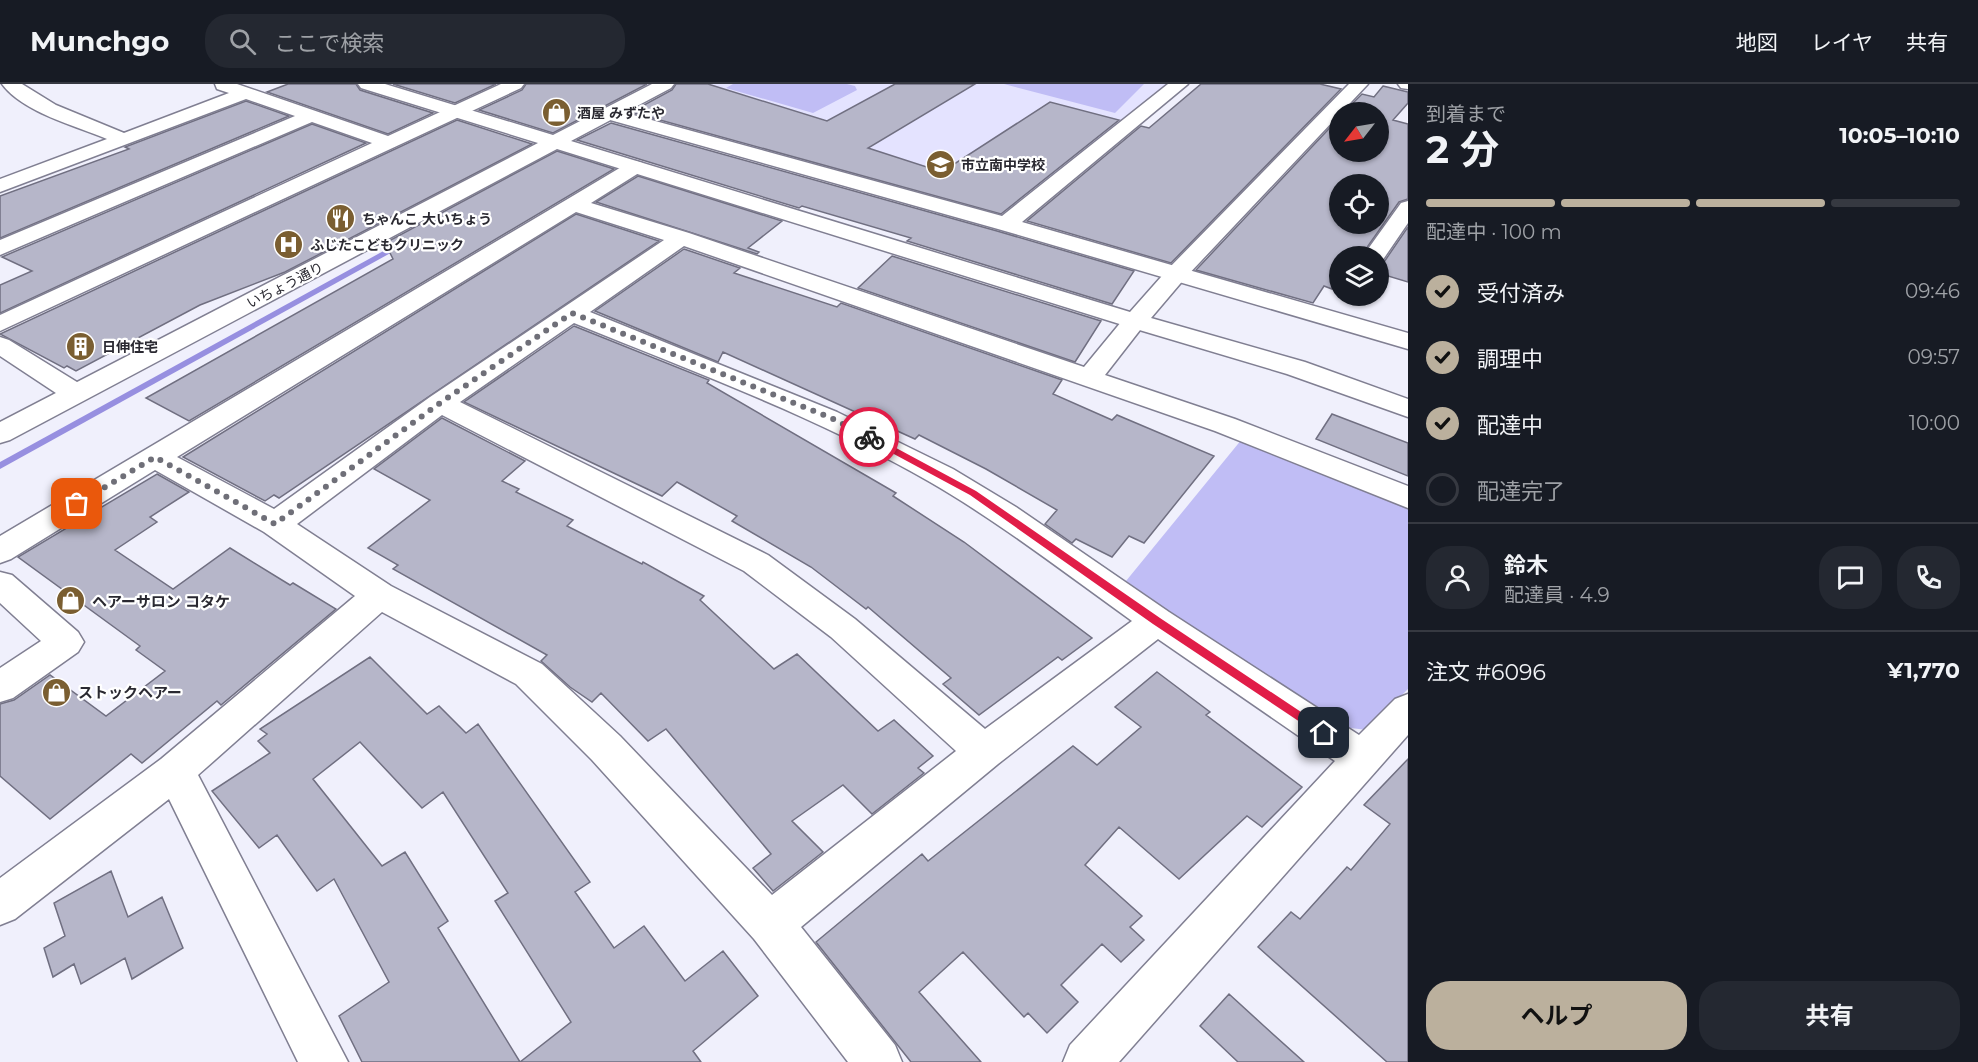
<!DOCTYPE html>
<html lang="ja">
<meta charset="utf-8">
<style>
body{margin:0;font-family:Montserrat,"Noto Sans JP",sans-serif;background:#242831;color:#f1f3f6;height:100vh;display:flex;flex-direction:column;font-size:22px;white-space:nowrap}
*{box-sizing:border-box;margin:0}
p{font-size:20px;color:#9ea1a6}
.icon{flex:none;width:33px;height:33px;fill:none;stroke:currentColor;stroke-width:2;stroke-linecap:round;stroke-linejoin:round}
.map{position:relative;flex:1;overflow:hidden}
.sheet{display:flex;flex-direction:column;background:#171b24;width:570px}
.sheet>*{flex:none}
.needle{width:39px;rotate:239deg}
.controls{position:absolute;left:1329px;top:18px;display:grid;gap:12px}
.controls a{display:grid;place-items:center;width:60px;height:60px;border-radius:50%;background:#171b24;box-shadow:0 2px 4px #0004;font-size:30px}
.pin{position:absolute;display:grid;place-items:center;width:51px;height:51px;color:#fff;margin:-26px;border-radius:12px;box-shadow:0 3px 9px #0006}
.courier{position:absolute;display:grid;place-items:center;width:60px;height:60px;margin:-30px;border:4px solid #e11d48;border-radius:50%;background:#fff;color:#222;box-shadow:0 2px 8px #0007}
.head em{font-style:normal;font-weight:700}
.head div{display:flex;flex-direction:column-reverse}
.head{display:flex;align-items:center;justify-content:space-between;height:102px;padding:0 18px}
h1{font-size:39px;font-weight:700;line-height:45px}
.bar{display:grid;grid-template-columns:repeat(4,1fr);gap:9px 6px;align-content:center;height:72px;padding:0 18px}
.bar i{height:8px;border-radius:4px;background:#363941}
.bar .on{background:#bbb09d}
.bar p{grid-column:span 4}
.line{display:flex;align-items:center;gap:15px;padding:0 18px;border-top:2px solid #363941}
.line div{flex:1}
.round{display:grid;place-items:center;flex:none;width:63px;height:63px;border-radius:24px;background:#242831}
ol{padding:0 18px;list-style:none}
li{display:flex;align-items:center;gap:18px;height:66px}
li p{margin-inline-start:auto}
li .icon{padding:6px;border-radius:50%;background:#bbb09d;color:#111;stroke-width:4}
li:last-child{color:#9ea1a6}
li i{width:33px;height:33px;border:3px solid #363941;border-radius:50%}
.action{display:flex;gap:12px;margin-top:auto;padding:12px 18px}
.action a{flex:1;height:69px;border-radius:24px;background:#bbb09d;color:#111;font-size:24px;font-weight:700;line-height:69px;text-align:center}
.action a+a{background:#242831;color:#f1f3f6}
header{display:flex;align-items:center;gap:36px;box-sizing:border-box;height:84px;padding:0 30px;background:#171b24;border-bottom:2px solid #363941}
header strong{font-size:28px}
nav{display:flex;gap:33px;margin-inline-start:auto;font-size:21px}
.search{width:420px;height:54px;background:#242831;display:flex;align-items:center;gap:15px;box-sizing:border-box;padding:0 21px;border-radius:24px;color:#9ea1a6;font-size:22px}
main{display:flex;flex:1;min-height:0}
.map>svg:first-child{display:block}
</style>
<header>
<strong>Munchgo</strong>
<div class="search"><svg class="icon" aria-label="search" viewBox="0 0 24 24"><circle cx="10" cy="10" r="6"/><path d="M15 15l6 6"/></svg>ここで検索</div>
<nav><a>地図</a><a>レイヤ</a><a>共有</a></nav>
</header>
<main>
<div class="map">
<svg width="1408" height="978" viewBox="0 0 1408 978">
<rect width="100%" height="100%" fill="#f0f0fc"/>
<path fill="#e4e3ff" d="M696,0H1170L1003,129L990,130L640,31Z"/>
<path fill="#c0bdf5" d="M733,0H847L855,2L857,6L813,29L726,4Z
M1004,0H1144L1115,29Z
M1242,355L1408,420V605L1367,646L1334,642L1126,497Z"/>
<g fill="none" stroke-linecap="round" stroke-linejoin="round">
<path fill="#978fe0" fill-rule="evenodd" d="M398,159L405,161L0,385V378Z"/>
</g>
<path fill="#b6b6c9" stroke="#706f81" stroke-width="1.5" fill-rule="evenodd" d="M288,0H356L360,6L433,29L388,50L267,8Z
M393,0H496L455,19Z
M526,0H647L553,49L479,26L522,6Z
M676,0H708L827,37L895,0H975L868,64L942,88L1050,18L1119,36L1001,130L631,28L672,6Z
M1201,0H1320L1341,5L1171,179L1027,137L1141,42L1149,44Z
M1383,2L1408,8V19L1393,36L1408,40V115L1399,118L1361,172H1340V194L1332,205L1324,202L1313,219L1196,186L1340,33V68H1378V28H1344L1362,10L1374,13ZM1340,100H1378V140H1340Z
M246,17L289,32L0,154V112L129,65L125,63Z
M457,36L532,60L285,188L200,221L76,287L67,282L64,284L0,250Z
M611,39L997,147L1134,187L1112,220L907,157L911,154L802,122L799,124L577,56Z
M312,40L366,59L0,229V201L32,187L2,173Z
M557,67L614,85L189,337L146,314L393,175L385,159Z
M638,92L782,137L748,164L759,168L757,170L596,118Z
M576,130L659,157L279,414L274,411L265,417L183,373Z
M1408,143V198L1378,189V180L1384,178Z
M684,165L740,184L734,189L837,223L841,219L1062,296L1053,310L1112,336L1117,331L1214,372L1144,459L1129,452L1112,473L1076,455L1072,459L1045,440L1057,426L986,385L919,351L915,355L723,268L718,278L595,227Z
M892,172L1101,237L1075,278L858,204Z
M574,242L709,296L707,299L896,409L893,412L964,458L1092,554L1062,576L1058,573L979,631L943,600L951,594L868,523L866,525L811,483L732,437L737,432L677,398L662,412L464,318Z
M1332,330L1408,359V392L1316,355Z
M442,334L525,377L502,397L519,405L516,408L573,436L567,442L642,480L643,478L704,512L700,516L774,585L797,570L878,647L894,636L933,672L918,684L924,689L872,730L843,701L792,737L823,768L773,807L753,784L771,770L666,645L648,657L601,609L592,618L570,603L541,577L547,571L393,485L398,481L368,464L430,416L374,385Z
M157,390L189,408L150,433L157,438L115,466L173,505L230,464L290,501L293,499L336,525L221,621L217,617L142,679L131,670L50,735L0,692V620L14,616L50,591L106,632L165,587L136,566L140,562L18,473Z
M370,573L427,630L439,622L466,649L478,640L590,798L575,808L614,864L644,842L685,897L723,867L758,912L693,967L701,978H362L339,932L389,898L334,795L317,807L277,751L259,764L212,707L270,669L258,657L267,650L260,645ZM360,658L422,724L443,708L508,809L495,817L571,938L520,978L438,844L448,837L405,768L382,782L313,695Z
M1157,588L1210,628L1206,631L1302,703L1262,743L1247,732L1179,795L1119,743L1085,781L1142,832L1130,843L1144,856L1121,878L1102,860L1061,901L1078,918L1047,949L1028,929L1024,933L963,868L919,908L981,978H911L816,858L922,770L928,777L1073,662L1097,681L1141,643L1115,623Z
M1408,675V978H1387L1258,863L1291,828L1300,835L1347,783L1351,786L1390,740L1364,721Z
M111,787L128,833L162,813L183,864L132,895L125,874L81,900L74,880L53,893L44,864L65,852L54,819Z
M1229,910L1264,942L1304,978H1238L1200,942Z"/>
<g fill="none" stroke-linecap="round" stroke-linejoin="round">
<defs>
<path id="minor" d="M2,0H22L56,21L124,49L229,9L217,5L215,0H237L388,52L501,0H524L521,4L0,247V231L372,59L312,38L0,171V156L295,32L246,15L0,108V95L107,55C76,42 22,28 2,0Z
M1168,0H1188L1022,138L1408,249V265L998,145L603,34L600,30L603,26H615L1002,132Z
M1398,0H1408V5L1401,4Z
M635,77L642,79L645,83L642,87L591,119L689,149L1084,283L1126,232L1135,230L1144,232L1147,237L1105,291L1235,335L1408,402V424L1215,347L684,162L590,228L837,328L953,385L1016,423L1169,528L1359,651L1395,615L1408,610V651L1119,978H1063L1070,961L1335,677L1158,555L998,680L801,843L895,961L902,978H848L754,855L592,676L516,600L382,528L198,691L348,978H298L169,715L15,835L0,841V794L161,675L355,512L264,448L155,386L11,475L0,479V452L566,116L628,79ZM576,128L664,156L430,313L274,425L177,373ZM574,239C695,288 817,333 930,398C1001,439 1066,490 1132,537L985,645L855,535L768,471L460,318ZM442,331L744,487L831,553L956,667L772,811L620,652L542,580L391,502L297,440Z
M1408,117V139L1382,177L1378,178V172H1363L1401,119Z
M0,253L9,256L85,303L89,309L85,315L75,317L65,315L0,272Z
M0,488L12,491L78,548L84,558L78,568L13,614L0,618V584L41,557L0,519Z"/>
<path id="tertiary" d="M358,0H385L553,51L652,0H674L671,4L571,57L1130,228L1169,184L1349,0H1368L1185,194L1151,234L1305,278L1408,315V333L1287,290L1126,242L557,65L10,356L0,359V338L538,59L361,4Z"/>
</defs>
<use href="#minor" stroke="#807f92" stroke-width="3"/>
<use href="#tertiary" stroke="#807f92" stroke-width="3"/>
<use href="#minor" fill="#fff" fill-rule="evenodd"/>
<use href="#tertiary" fill="#fff" fill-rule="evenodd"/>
</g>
<path fill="#e11d48" d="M866,351H872L976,407L1160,534L1328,646V652H1321L1153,540L970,411L866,355Z"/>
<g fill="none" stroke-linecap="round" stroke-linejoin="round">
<path stroke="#6f6f78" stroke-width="6" stroke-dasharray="0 10.8" d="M77,420L155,373L275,440L440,319L572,229L831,334L869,353"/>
</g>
<defs>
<symbol id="shop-disc" viewBox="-11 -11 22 22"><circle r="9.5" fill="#7a5e31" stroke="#fff"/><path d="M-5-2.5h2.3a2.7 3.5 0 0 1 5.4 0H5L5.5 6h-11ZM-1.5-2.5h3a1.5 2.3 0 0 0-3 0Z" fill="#fff"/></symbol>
<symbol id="school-disc" viewBox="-11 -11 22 22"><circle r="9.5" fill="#7a5e31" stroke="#fff"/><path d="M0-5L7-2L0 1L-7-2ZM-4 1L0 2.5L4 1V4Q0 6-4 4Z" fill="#fff"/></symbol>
<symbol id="restaurant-disc" viewBox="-11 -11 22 22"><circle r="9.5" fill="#7a5e31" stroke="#fff"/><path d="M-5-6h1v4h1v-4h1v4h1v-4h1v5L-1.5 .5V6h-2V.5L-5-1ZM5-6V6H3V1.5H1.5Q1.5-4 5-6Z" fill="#fff"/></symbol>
<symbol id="hospital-disc" viewBox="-11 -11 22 22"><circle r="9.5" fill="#7a5e31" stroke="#fff"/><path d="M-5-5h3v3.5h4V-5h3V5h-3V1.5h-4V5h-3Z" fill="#fff"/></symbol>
<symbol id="building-disc" viewBox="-11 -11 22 22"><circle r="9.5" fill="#7a5e31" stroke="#fff"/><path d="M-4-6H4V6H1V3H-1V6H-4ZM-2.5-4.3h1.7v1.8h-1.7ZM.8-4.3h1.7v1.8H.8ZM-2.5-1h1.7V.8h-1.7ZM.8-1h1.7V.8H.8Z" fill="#fff"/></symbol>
</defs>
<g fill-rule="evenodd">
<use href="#shop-disc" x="540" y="12" width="33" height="33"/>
<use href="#school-disc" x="924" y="64" width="33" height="33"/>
<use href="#restaurant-disc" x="324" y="118" width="33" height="33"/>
<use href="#hospital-disc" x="272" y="144" width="33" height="33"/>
<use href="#building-disc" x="64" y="246" width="33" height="33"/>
<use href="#shop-disc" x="54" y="500" width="33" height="33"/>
<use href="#shop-disc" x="40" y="592" width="33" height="33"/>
</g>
<g text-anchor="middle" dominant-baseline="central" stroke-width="4.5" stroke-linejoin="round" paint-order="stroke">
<g font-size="14" font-weight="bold" fill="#2a2931" stroke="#fff" text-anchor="start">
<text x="577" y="29">酒屋 みずたや</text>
<text x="961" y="81">市立南中学校</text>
<text x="362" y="135">ちゃんこ 大いちょう</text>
<text x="310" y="161">ふじたこどもクリニック</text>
<text x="102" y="263">日伸住宅</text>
</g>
<g font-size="14" fill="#2a2931" stroke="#fff">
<text transform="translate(285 201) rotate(-27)">いちょう通り</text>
</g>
<g font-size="15" font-weight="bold" fill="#2a2931" stroke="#fff" text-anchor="start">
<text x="92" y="517">ヘアーサロン コタケ</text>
<text x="78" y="608">ストックヘアー</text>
</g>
</g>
</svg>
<div class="controls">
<a><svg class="needle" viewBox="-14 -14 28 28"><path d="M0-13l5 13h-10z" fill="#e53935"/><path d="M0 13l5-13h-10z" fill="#9ea1a6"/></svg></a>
<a><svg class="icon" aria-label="locate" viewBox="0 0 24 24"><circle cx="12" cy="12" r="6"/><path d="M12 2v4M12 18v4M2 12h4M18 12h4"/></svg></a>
<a><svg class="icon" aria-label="layers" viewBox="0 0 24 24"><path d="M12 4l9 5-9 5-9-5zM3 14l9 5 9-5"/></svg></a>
</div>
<div class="pin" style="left:77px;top:420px;background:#ea580c"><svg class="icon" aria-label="bag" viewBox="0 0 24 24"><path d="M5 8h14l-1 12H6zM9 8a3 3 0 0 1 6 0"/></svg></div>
<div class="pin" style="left:1324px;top:649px;background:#1f2937"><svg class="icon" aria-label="home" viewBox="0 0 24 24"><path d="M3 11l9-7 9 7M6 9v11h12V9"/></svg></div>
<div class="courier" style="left:869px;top:353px"><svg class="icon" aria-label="bike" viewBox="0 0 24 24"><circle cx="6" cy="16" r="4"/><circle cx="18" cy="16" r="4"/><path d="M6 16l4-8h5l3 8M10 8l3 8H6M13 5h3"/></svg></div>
</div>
<section class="sheet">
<div class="head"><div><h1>2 分</h1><p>到着まで</p></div><em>10:05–10:10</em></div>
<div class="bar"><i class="on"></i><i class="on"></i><i class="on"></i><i></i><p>配達中 · 100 m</p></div>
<ol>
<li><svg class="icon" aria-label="check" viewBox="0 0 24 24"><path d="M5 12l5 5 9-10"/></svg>受付済み<p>09:46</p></li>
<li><svg class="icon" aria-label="check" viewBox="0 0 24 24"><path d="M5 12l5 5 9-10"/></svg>調理中<p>09:57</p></li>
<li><svg class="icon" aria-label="check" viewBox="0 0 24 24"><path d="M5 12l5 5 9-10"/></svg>配達中<p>10:00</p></li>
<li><i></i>配達完了</li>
</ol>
<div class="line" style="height:108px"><a class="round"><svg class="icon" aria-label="person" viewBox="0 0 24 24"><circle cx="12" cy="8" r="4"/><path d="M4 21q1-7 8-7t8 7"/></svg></a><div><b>鈴木</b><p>配達員 · 4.9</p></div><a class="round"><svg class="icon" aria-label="chat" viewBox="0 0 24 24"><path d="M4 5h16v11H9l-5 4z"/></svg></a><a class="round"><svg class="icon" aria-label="phone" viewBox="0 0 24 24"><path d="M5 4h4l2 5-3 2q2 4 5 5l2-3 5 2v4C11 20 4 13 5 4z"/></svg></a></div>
<div class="line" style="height:78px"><div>注文 #6096</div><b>¥1,770</b></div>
<div class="action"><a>ヘルプ</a><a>共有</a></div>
</section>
</main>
